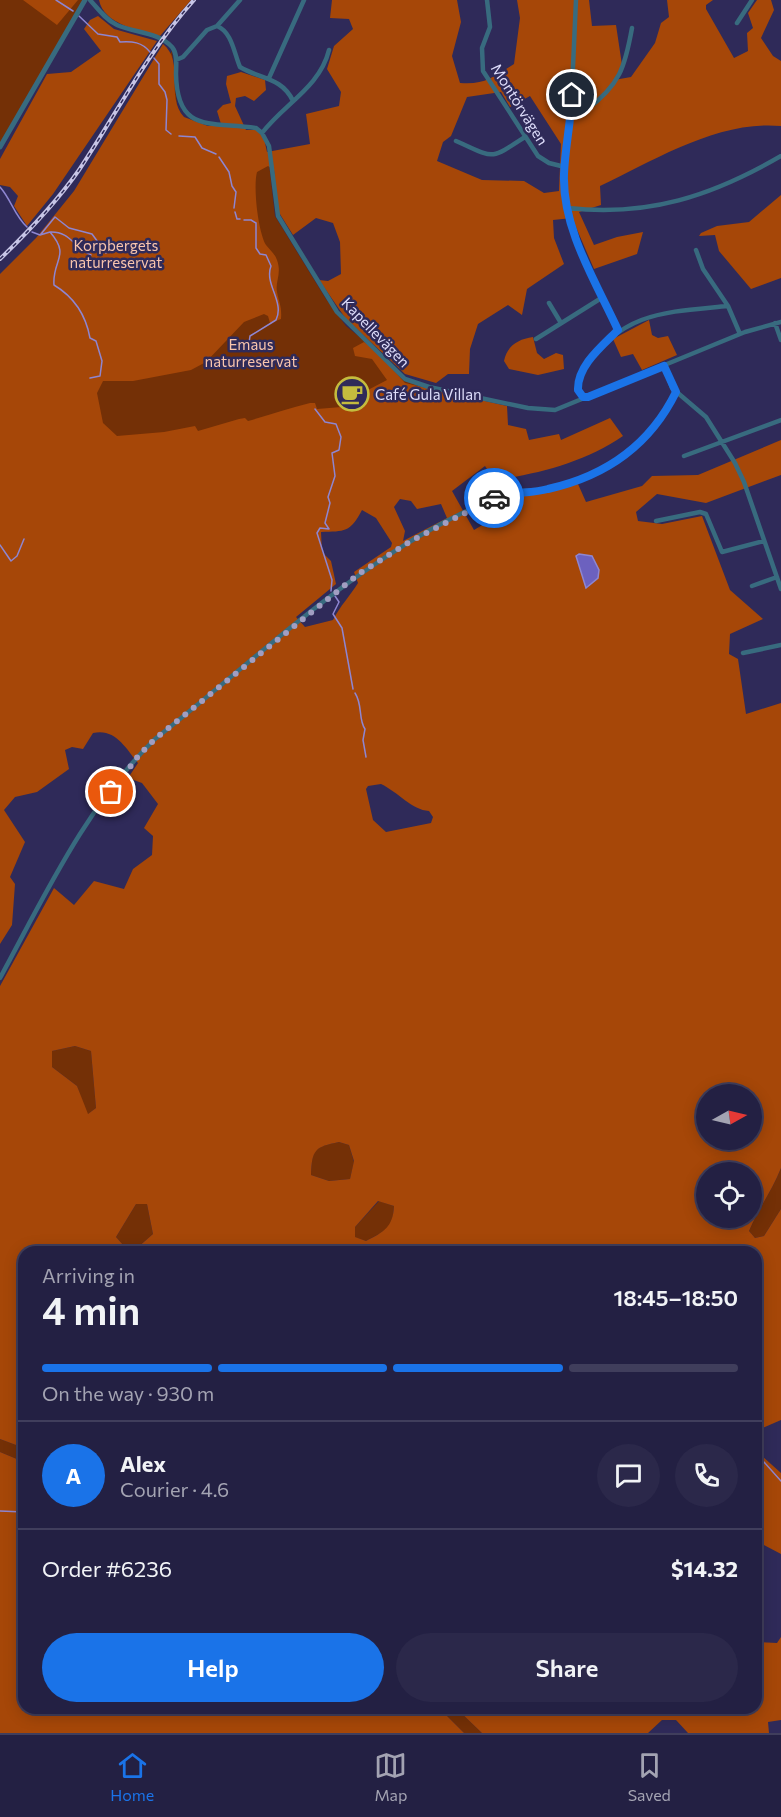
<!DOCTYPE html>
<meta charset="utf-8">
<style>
body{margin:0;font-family:Commissioner,sans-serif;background:#2b284a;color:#f1f3f6;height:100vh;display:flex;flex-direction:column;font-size:22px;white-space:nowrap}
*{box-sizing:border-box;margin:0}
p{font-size:20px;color:#a3a3b2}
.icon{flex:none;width:33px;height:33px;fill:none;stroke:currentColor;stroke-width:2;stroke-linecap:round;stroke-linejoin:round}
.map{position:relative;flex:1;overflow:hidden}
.side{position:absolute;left:18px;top:1246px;width:744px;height:468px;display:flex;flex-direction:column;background:#232043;border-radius:18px;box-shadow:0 3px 15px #0003,0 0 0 2px #403e5c}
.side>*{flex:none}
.needle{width:39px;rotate:82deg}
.tools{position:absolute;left:696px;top:1084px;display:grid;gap:12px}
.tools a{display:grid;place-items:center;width:66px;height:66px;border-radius:50%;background:#232043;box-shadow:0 3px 15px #0003,0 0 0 2px #403e5c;font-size:30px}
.pin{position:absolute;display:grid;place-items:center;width:51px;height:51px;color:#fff;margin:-26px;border:3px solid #fff;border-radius:50%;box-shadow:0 2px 6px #0007}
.courier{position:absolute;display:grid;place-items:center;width:60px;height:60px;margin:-30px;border:4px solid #1a73e8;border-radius:50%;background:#fff;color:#222;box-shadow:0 2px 8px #0007}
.summary em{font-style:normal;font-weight:600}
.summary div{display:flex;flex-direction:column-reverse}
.summary{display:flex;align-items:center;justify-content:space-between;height:102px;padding:0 24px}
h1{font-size:39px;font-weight:600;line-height:45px}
.bar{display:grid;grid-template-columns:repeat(4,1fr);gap:9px 6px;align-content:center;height:72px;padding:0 24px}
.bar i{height:8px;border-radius:4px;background:#403e5c}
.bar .selected{background:#1a73e8}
.bar p{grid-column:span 4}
.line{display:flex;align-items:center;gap:15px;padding:0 24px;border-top:2px solid #403e5c}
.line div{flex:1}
.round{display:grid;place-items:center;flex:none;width:63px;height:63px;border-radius:32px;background:#2b284a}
.cta{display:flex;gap:12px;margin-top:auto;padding:12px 24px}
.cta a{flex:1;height:69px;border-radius:36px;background:#1a73e8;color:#fff;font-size:24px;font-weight:600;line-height:69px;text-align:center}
.cta a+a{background:#2b284a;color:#f1f3f6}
.tabs{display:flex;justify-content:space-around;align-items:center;height:84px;border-top:2px solid #403e5c;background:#232043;font-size:16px;color:#a3a3b2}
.tabs a{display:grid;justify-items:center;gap:3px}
.tabs .selected{color:#1a73e8}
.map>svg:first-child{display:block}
</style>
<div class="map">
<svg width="781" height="1733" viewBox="0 0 781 1733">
<rect width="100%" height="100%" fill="#2f2a59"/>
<path fill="#743006" d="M0,0H84L0,143Z
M172,51L177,106L184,120L269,163L275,216L326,299L346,326L377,351L399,375L417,385L422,405L0,647V282L41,241Z
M75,1046L91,1051L96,1108L87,1115L77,1086L52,1067V1051Z
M339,1142L349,1145L354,1162L350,1179L329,1181L311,1175C312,1149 314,1147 339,1142Z
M781,1168V1209L764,1236L755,1238L749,1231C758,1209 772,1191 781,1168Z
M379,1201L394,1206C393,1229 385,1231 366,1241L354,1237L355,1227Z
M136,1204H147L153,1234L136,1249L124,1246L116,1237Z
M0,1439L24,1448V1462L0,1452Z
M440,1709H457L482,1733H464Z"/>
<path fill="#a64708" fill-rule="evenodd" d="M23,0H78L57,25Z
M99,0H191L160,36C139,30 104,25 99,0Z
M332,0H457L461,22L452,56L460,83C485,85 493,77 514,64L520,18L517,0H589L592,26L616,25L622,65L614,80L631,77L655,43L661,23L669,17L667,0H713L706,5V9L734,58L748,51L747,33L753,28L748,13L757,0H771L774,10L761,38L773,56L781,61V126C718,120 655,160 600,186L601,205L579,212L594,245L617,237L643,232L637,254L594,269L572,218L553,220L554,238L564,264L527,289L522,315L508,305L478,324L470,349L469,374H448L436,383L405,374L346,319L319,280L328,281L341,274L340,242L333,223L316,218L293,235L278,211L274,170L268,166L257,172C253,187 258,231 266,245C270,250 275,254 277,260C282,274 275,281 277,292C279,303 282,306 281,319L270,323L268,316L264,314L244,322L206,362L191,370L133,381H103L97,393L103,423L117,436L164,432L195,426L198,431L239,419L245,418L248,421C270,415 289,408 310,403H315L317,409L366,405V391L387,380L372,359L355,356L353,348L364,342L377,351L405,383L507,406L508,425L526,429L529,440L559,434L561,440L610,418L623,436C585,462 539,474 494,480L485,466L452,491L474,530L506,511L511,496L543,493L578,484L586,502L642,486L652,476L698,475L781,440V475L706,503L657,494L636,512L638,521L662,524L702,516L730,590L763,619L730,634L729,654L738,659L746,714L781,703V1168C772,1191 758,1209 749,1231L755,1238L764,1236L781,1209V1420L756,1431V1252H24V1448L0,1439V986L54,888L74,905L94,881L124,889L133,869L152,855L153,836L144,828L158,804L142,783L128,778L138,763C125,747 115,728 93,733L83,749L72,747L65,750L69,769L37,792L15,797L4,810L25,842L10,877L15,884L12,925L0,944V274L36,238L74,191L163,44C185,62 165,96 184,117L208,126L221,124L217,111L223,105L231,103L226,84L227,76L241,72L265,80L266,90L254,101L245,96L236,98L235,106L246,130H257L264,138L267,152L310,144L306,114L339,106L341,92L327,69L334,46L353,29L349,19L330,18ZM501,92L510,107L530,96L561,144L559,191L544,193L524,181L482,180L437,161L443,142L451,136L467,97ZM400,499L411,501L417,509L441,504L447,518L403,541L405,531L394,507ZM362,510L376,518L392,543L391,547L354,572L358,583C350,596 340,606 333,620L305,627L296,617L336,584L331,561L322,552L321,532C345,531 350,533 362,510ZM579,554L592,556L599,570L598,578L587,588L576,556ZM381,784C398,792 412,810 429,811L433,817L431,823L386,832L373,820L366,789L368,786ZM75,1046L91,1051L96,1108L88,1114L77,1086L52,1067V1051ZM706,1095H752V1140H706ZM339,1142L349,1145L354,1161L350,1179L329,1181L311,1175C312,1149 315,1147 339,1142ZM706,1173H752V1218H706ZM378,1201L394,1206C393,1227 384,1232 366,1241L355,1237V1227ZM136,1204H147L153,1234L136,1249L124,1246L116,1237Z
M98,16L114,29L157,41L53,194L27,226L14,206L18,196L10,187L0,185V159L47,74L71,72L101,51L84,29L90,20Z
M781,195V278L751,289L719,251L715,235L699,236L701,233L717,226L749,222Z
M649,320L652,335L658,338L668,336L677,355L642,370L633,354L621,357L613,339Z
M533,337L537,353L544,359L556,353L563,355L564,369L538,375L509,369L504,361C507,346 518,339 533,337Z
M0,1452L24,1462V1708L440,1709L464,1733H0Z
M761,1455L781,1473V1554L760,1543L756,1549V1456Z
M781,1637V1720L768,1722L769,1733H688L676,1720H662L648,1733H482L457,1709L756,1708V1642L777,1643Z"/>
<path fill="#6c61bf" stroke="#8e86d1" stroke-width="1.5" d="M579,554L592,556L599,570L598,578L586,588L576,556Z"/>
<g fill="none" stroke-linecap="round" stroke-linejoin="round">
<path stroke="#8e86d1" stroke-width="1.5" d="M56,0L73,11
M79,16L98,34L117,37L120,42C132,41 142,42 150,52
M154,58L159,64V84L165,92L167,100L166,130L171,134
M179,136L195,137L202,148L216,154
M219,157L229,172L232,186L236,192L234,208
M0,187C11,199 14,215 27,227
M235,212L237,219H240
M244,220H251L256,223V248L260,254L266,255L271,266C264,284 285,302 276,320L250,336L248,350
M32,232L40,235L50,232C71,256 52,260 54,285C74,297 86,316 90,338L96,341L102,361L100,376L90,378
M50,232C70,231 74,248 91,255
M41,234L55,217L69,228L92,234L106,253
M315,409L325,422L336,424L341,437L339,450L332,453L335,476L328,497L330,503L325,523L329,529L320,528L317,533L332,580L331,591
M0,545L11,561L17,556L24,539
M335,596L339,602L333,614L342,628L353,689
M355,693C363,705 358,719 365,729L363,740L366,757
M756,1461L764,1462L781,1481
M0,1511L24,1512"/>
<path stroke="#386b7f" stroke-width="4.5" d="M90,0C98,9 106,20 117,25C135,33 158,32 172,47C178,54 176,66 176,74C177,134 211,121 256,128L262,133L269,146L278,216L337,312L405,379L429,387L528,408L555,410L745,332L781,322
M487,0L490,27L482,48L483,71L538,156L549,163L565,167
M576,0L571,111L564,174L566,202L580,249L618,330
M737,23L752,0
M217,26C232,32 234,53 240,67C259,79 282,77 293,101
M176,60L183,57L207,30L217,26L240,0
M269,78L304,0
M571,111L586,110C620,85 625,67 632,28
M262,133C284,104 320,87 329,50
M456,141C495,158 488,161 525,137
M568,208C648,217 712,196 781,156
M696,250L703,269L728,306L740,334
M549,303L561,323
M775,323L781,340
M536,339L603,297
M664,366L672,388L706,417L735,463L744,482L781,589
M583,397C575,387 578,378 585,368C622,311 667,312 728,306
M684,456L781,420
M656,521L700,512L706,514L722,552L764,541
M752,586L777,577
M743,653L781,645
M0,978C45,895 87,805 155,739C267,651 368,548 503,495C517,489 533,492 548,489C605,477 650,444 676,392"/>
<path stroke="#386b7f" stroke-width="5" d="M0,147L85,0"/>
<defs>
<path id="rail" d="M0,259C29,231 56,203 79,170C117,113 148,51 194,0"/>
</defs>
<use href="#rail" stroke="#c7c5e6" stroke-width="4"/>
<use href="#rail" stroke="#2f2a59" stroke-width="1.5" stroke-dasharray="4.5" stroke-linecap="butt"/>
</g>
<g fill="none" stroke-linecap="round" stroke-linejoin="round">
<path stroke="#a19ec2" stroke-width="6" stroke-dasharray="0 10.8" d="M111,792L139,755L155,739L360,573L411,541L494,498"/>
<path stroke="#1a73e8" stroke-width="8" d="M494,498C513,491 529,494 548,489C606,476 650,445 676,392L664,366L588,397H583L578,390C577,366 602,346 618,330C596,282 562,229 564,174C565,148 571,121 572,95"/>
</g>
<defs>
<symbol id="cafe-ring" viewBox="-11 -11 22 22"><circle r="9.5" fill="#2f2a59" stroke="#c4bc3e" stroke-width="1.5"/><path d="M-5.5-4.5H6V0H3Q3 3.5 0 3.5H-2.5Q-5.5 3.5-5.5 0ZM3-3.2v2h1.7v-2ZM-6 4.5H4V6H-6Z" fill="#c4bc3e"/></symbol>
</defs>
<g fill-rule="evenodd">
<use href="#cafe-ring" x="333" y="375" width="38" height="38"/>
</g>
<g text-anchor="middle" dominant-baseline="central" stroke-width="5" stroke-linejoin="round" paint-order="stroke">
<g font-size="15" fill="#deddfb" stroke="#2f2a59">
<text transform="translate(520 104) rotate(58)">Montörvägen</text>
<text transform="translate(376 332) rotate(46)">Kapellevägen</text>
</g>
<g font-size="15" fill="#f9c5ad" stroke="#2f2a59">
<text x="116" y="245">Korpbergets<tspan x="116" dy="17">naturreservat</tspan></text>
<text x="251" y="344">Emaus<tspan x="251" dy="17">naturreservat</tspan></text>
</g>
<g font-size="15" fill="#deddfb" stroke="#2f2a59" text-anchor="start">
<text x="375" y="394">Café Gula Villan</text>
</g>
</g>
</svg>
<div class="tools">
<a><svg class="needle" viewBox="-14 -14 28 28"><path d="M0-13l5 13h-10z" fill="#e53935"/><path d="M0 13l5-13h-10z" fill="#a3a3b2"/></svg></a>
<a><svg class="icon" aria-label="locate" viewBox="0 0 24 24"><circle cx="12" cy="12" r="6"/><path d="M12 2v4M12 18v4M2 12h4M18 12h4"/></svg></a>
</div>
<div class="pin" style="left:111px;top:792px;background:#ea580c"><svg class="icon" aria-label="bag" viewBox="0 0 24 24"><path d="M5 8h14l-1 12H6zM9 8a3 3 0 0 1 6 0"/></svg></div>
<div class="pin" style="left:572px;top:95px;background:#1f2937"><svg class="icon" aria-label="home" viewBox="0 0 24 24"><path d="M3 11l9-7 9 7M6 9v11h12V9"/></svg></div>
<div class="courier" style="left:494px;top:498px"><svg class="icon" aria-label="car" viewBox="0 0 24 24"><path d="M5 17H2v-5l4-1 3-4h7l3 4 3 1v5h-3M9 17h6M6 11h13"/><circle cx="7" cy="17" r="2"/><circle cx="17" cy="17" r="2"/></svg></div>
<section class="side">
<div class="summary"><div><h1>4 min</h1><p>Arriving in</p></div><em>18:45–18:50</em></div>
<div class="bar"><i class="selected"></i><i class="selected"></i><i class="selected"></i><i></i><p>On the way · 930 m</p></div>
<div class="line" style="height:108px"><b class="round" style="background:#1a73e8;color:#fff">A</b><div><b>Alex</b><p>Courier · 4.6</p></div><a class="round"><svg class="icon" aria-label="chat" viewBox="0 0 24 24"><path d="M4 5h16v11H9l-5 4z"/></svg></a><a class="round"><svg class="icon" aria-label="phone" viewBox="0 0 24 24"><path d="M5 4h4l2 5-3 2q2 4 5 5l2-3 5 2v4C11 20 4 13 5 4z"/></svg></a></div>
<div class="line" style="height:78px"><div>Order #6236</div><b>$14.32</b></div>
<div class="cta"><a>Help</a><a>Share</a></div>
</section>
</div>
<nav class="tabs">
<a class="selected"><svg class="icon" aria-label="home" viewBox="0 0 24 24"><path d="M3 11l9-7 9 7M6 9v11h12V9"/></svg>Home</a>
<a><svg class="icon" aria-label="map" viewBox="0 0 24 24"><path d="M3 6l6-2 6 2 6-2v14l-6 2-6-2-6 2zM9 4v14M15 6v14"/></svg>Map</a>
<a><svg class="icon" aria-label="saved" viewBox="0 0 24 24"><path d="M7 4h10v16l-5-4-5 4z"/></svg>Saved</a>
</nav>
